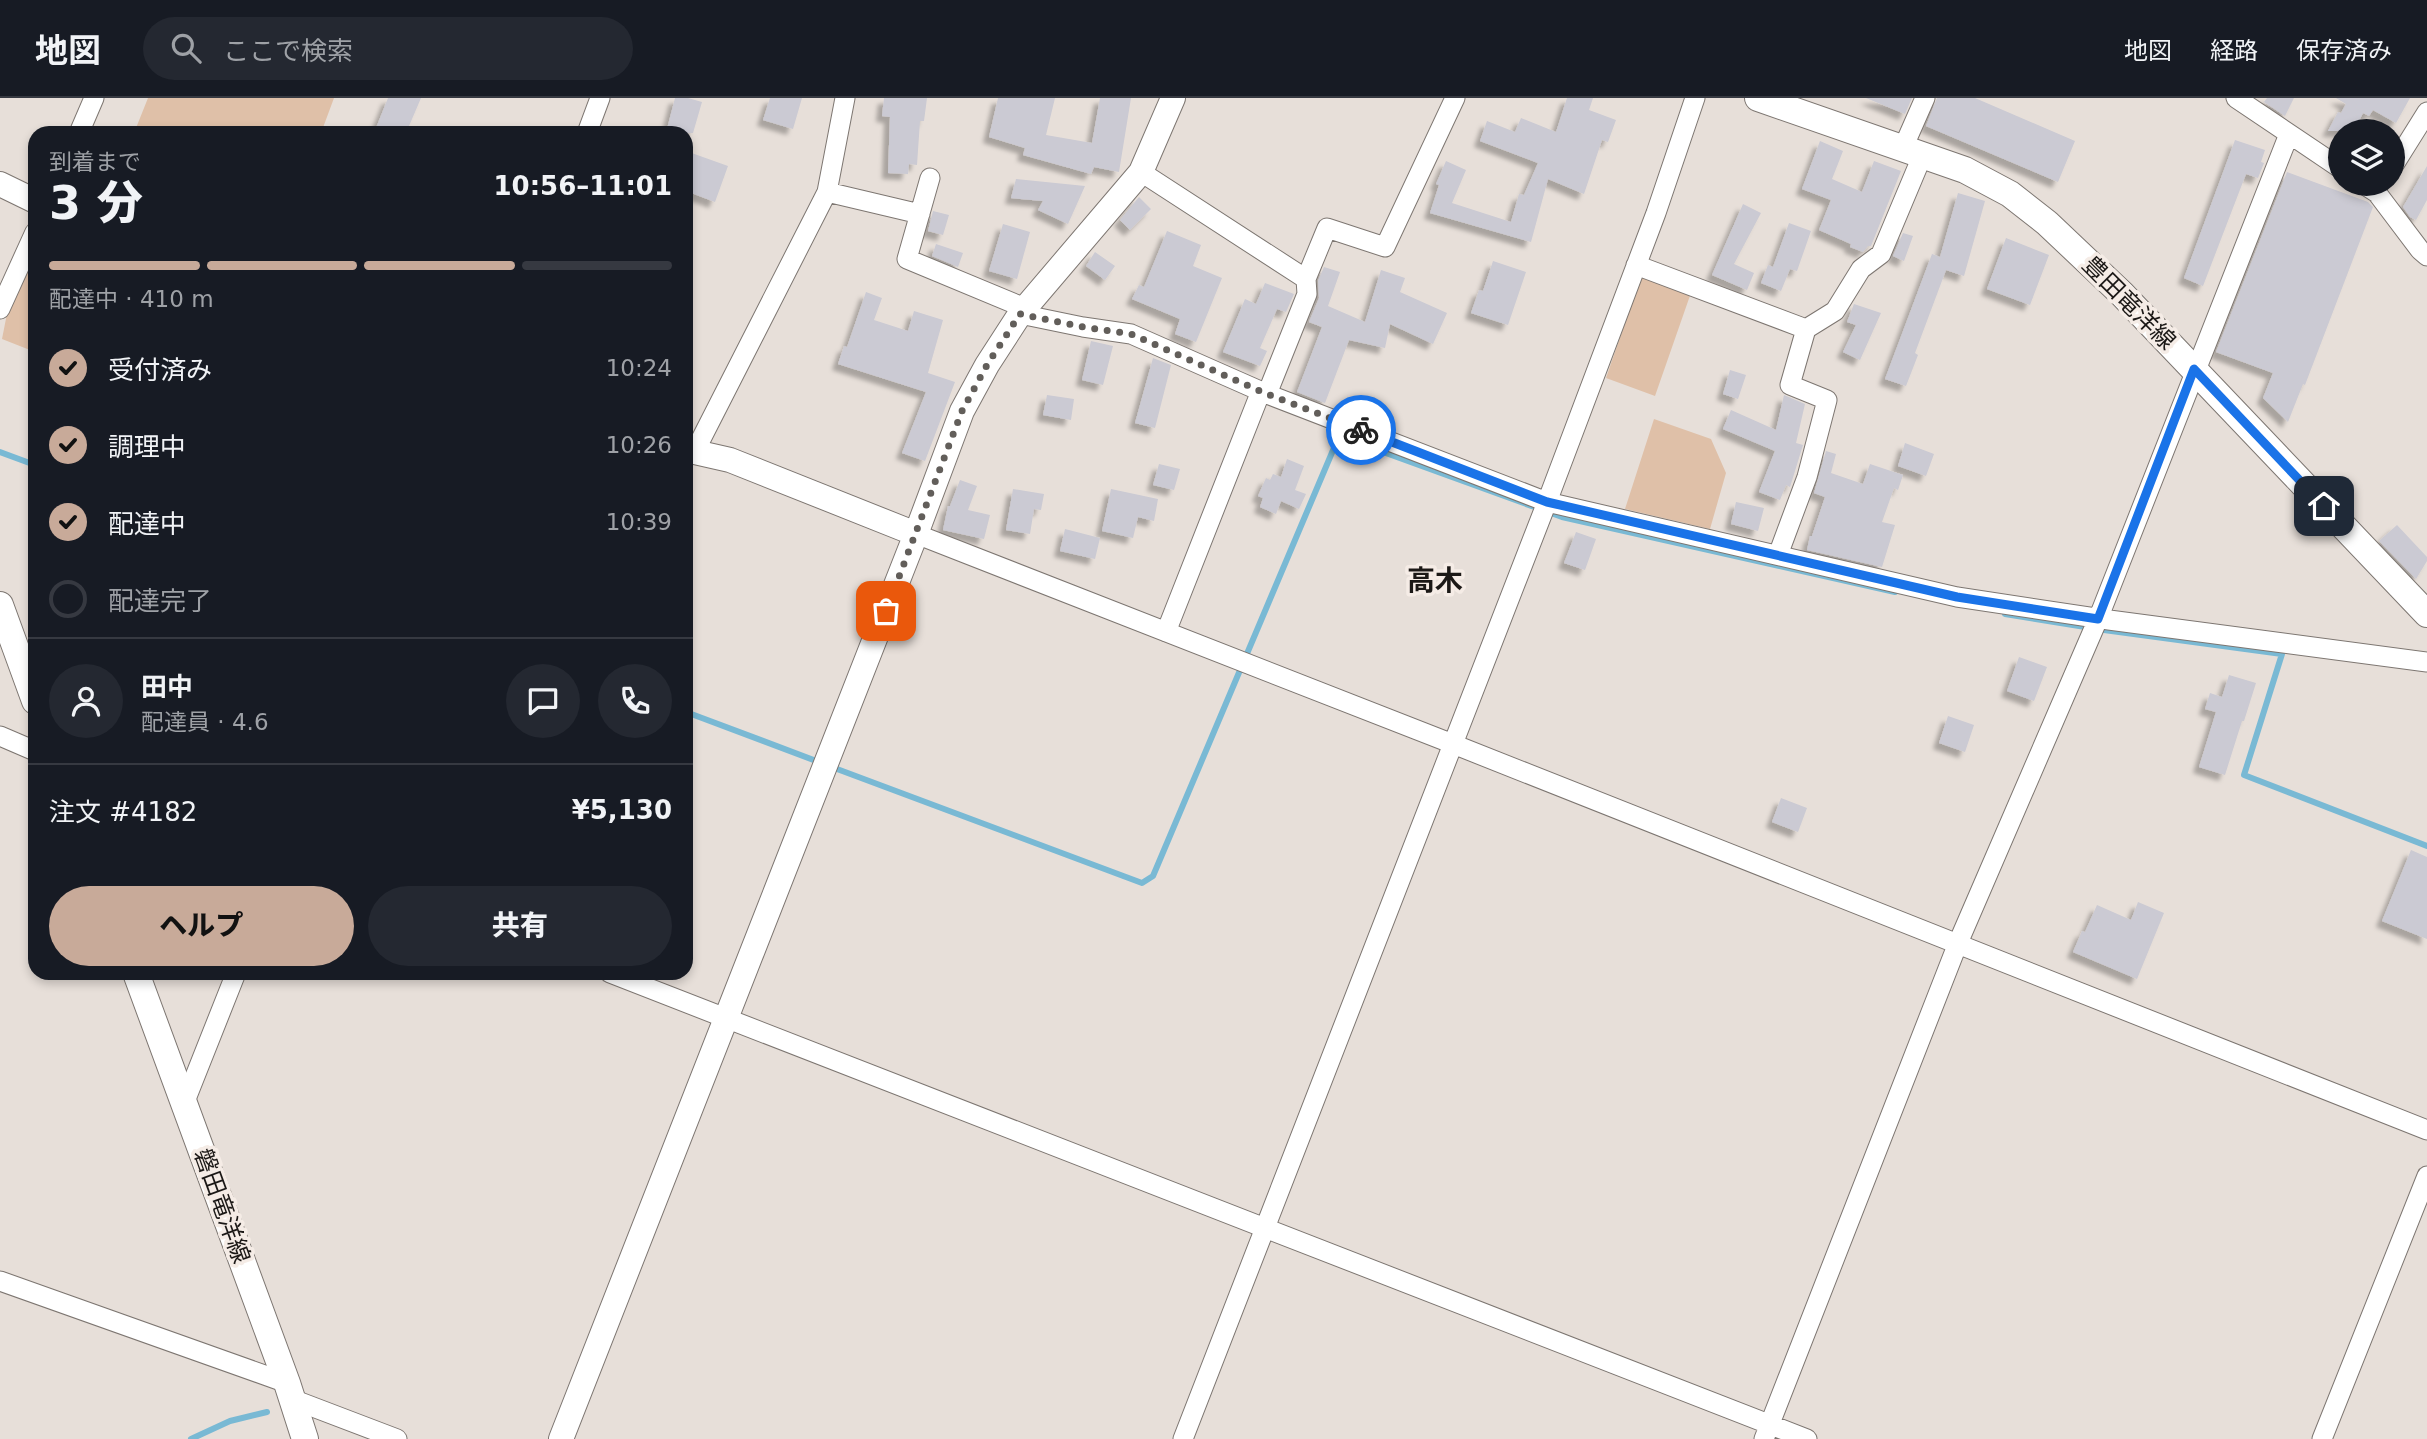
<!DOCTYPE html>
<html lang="ja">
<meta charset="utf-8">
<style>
body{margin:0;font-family:"DejaVu Sans","Noto Sans JP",sans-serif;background:#242831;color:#f1f3f6;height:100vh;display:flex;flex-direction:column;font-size:26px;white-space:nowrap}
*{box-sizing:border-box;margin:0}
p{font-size:23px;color:#9ea1a6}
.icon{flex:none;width:38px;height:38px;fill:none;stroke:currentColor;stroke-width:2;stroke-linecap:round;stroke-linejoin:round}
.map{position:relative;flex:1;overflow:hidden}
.side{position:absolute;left:28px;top:28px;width:665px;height:854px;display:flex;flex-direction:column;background:#171b24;border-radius:21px;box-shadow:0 4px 10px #0003}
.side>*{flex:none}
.fabs{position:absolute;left:2328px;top:21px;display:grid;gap:14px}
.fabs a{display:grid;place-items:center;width:77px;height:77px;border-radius:50%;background:#171b24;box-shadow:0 4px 10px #0003;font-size:35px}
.pin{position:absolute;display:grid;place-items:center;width:60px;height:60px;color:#fff;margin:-30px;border-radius:14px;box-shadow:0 4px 10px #0006}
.courier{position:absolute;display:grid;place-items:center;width:70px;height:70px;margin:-35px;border:5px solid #1a73e8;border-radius:50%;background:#fff;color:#222;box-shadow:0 2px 9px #0007}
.summary em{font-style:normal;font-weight:800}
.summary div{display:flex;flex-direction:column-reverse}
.summary{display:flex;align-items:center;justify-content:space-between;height:119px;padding:0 21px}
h1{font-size:46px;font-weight:800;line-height:52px}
.bar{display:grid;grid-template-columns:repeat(4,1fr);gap:10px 7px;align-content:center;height:84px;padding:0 21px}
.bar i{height:9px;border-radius:5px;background:#363941}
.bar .selected{background:#c8aa99}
.bar p{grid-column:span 4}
.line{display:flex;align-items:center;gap:18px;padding:0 21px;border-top:2px solid #363941}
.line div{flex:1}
.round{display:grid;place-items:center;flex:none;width:74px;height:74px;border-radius:37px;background:#242831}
ol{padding:0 21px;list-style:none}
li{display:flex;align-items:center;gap:21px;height:77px}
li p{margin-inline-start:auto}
li .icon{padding:7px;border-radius:50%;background:#c8aa99;color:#111;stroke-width:4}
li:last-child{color:#9ea1a6}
li i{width:38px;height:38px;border:4px solid #363941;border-radius:50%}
.action{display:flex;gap:14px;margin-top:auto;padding:14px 21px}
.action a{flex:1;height:80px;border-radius:42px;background:#c8aa99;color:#111;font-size:28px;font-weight:800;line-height:80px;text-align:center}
.action a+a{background:#242831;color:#f1f3f6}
header{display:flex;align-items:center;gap:42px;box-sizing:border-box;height:98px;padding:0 35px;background:#171b24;border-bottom:2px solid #363941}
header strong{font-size:33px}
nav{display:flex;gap:38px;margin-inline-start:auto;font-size:24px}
.search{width:490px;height:63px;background:#242831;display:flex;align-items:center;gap:18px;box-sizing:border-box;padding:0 24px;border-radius:38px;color:#9ea1a6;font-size:26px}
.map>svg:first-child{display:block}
</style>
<header>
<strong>地図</strong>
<div class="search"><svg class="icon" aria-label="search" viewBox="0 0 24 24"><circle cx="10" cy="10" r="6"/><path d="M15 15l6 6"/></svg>ここで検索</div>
<nav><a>地図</a><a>経路</a><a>保存済み</a></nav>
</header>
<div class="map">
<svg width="2427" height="1341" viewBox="0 0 2427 1341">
<defs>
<filter id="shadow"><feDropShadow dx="-6" dy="6" stdDeviation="2" flood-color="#0004"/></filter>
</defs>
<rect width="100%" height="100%" fill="#e7dfd9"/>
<path fill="#dfc0a8" d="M148,0H334L321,35H134Z
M35,154V254L2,241L14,180Z
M1644,170L1693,189L1655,298L1606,280Z
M1654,321L1711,341L1726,375L1710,431L1625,411Z"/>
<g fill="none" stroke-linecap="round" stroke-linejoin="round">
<path stroke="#79b9d4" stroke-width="6" d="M0,354L35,367
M2005,516L2104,532L2282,556L2244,677L2427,748
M686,614L819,664
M829,668L1142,785L1153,778L1339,338L1562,419L1895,494
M191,1341L230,1323L267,1314"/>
</g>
<path fill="#cbcad3" filter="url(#shadow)" d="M388,0H421L406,35H374Z
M675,0H688L702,4L693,35H666Z
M770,0H802L793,31L763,22Z
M884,0H927L924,23H920L917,67L909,66L908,76L888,75L890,19L882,18Z
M998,0H1055L1046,37L1092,45L1100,0H1131L1119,74L1094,69L1091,76L1023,57L1025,50L989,39Z
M1567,0H1593L1589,12L1616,22L1608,44L1602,42L1584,96L1548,81L1531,144L1430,115L1439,87L1436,86L1446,63L1466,72L1452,105L1511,124L1519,96L1524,97L1538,65L1480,43L1487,23L1515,34L1521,20L1556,34Z
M1866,0H1912L1905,16Z
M1937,0H1975L2075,43L2058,84L1926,28Z
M2267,0H2294L2285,18L2264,4Z
M2336,0H2410L2396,25L2373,12L2369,18L2363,15L2354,33H2328L2338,14L2341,15L2346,6Z
M2235,42L2265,52L2261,64L2264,65L2258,80L2246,76L2203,188L2184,180Z
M1820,43L1843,53L1832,81L1862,94L1874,63L1901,73L1871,148H1868L1863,154L1850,149L1851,146L1819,132L1831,102L1802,91Z
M686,53L728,68L715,104L686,93Z
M2427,68V102L2416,122L2410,119L2403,109Z
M2287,74L2368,104L2373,109L2305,287L2303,286L2288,324L2263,300L2273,275L2216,254Z
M1016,81L1085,88L1068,126L1038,112L1043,103L1011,100Z
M1958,95L1985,103L1964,178L1946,172L1915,255L1918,257L1906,288L1885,281L1932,156L1940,159Z
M1139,99L1151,111L1130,132L1120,122Z
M1743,106L1761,115L1734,166L1754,175L1747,192L1712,177Z
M933,113L949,117L943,137L928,133Z
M1789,125L1811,133L1797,173L1790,171L1781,193L1761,185L1768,167L1773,169Z
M1003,126L1030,134L1017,181L989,173Z
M1167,133L1201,147L1193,168L1222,180L1196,244L1175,236L1180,221L1132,201L1139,187L1144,189Z
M1903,135L1913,138L1904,163L1893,158Z
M2006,140L2049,157L2030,207L1987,191Z
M936,146L963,155L958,169L932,158Z
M1095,154L1115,168L1105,182L1086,168Z
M1493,163L1526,174L1508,227L1471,215L1479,192L1483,193Z
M1324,169L1340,174L1328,208L1365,224L1381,172L1405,180L1400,194L1447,215L1433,246L1390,226L1385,250L1349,242L1325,305L1297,294L1322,229L1309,224L1319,200L1318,183Z
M1265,185L1294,196L1286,214L1277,211L1260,250L1267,253L1260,268L1223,254L1245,201L1256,206Z
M866,194L882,200L874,222L908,233L914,213L943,222L928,275L955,284L925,363L902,355L926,294L838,266L844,248L847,249Z
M1854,206L1881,215L1860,262L1843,254L1856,227L1847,224Z
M1091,243L1113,248L1103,287L1082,282Z
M1153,260L1171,267L1155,330L1135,325Z
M1730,272L1746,277L1738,301L1723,296Z
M1047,297L1074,301L1071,322L1043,317Z
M1784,297L1805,306L1796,345L1803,347L1790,389L1786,387L1780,402L1759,394L1775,353L1723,331L1731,312L1776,332Z
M1905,345L1934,356L1926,378L1898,368Z
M1826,353L1836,356L1831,375L1863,386L1870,366L1903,377L1898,392L1894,390L1882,424L1895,427L1882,469L1807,452L1810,438H1812L1825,399L1814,395Z
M1287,361L1304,368L1295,392L1306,396L1299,411L1281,403L1276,416L1260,409L1263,400L1258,398L1266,380L1270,382L1273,376L1281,379Z
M1159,366L1180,371L1174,392L1153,387Z
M960,382L977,388L968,412L990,417L984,441L943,432L948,408H950Z
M1013,391L1044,396L1041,412L1034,411L1030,436L1006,432Z
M1111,391L1158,401L1154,423L1138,419L1133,440L1102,433Z
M1736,404L1764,410L1758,433L1731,426Z
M2397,427L2427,459V463L2416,481L2379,443Z
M1065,431L1100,440L1095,461L1060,453Z
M1576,434L1596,441L1585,472L1564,465Z
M2019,559L2047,569L2034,603L2007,593Z
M2229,577L2256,585L2244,623H2242L2225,677L2199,669L2216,614L2205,611L2210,595L2222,599Z
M1948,618L1974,627L1965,654L1939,645Z
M1781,700L1807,710L1798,734L1772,724Z
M2411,752L2427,759V841L2382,823Z
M2138,804L2164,815L2137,881L2073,854L2082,833L2085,834L2097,807L2131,822Z"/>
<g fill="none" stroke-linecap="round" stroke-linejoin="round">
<defs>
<path id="minor" d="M2236,0L2340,70
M79,35L94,0
M587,35L600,0
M1903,50L1925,0
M2392,70L2427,14
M1141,74L1306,181
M930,80L907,161L1025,210
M2363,86L2377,95L2420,152L2427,158
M827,94L920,116
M1636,167L1806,231
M0,211L35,134
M1020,216L1083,229L1131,236L1267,296L1547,404L1957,499L2109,522L2427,564
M1267,296L1307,196L1306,181L1327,130L1385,149L1455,0
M695,353L827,94L845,0
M916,436L1453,646L2427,1032
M1778,457L1807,379L1827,302L1790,287L1806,231L1835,213L1861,171L1881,156L1923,56
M1166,534L1261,293
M0,638L35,653
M610,875L1807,1341
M184,1006L236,875
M0,1183L287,1285
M292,1301L397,1341
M1183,1341L1547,404L1656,115L1695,0
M1764,1341L1958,845L2098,521L2289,36
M2322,1341L2427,1078"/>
<path id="tertiary" d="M0,86L35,103
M686,352L730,362L916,436
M561,1341L916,436L962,313L987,267L1020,216L1141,74L1173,0"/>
<path id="secondary" d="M1758,0L1965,72L2010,96L2047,125L2122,196L2427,516
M0,507L35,603
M136,875L287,1285L305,1341"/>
</defs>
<use href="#minor" stroke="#7d7671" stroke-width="21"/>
<use href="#tertiary" stroke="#7d7671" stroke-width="26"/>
<use href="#secondary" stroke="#7d7671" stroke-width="28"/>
<use href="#minor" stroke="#fff" stroke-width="19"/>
<use href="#tertiary" stroke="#fff" stroke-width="24"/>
<use href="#secondary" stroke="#fff" stroke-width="26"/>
</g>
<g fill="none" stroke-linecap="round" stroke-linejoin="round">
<path stroke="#625e5a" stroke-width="7" stroke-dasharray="0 12.6" d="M886,513L962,313L987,267L1020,216L1083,229L1131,236L1267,296L1361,332"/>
<path stroke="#1a73e8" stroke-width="9" d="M1361,332L1547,404L1957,499L2098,521L2194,271L2324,408"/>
</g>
<g text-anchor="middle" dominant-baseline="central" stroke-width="7" stroke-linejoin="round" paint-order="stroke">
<g font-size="24" fill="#1b1816" stroke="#f5ece6">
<text transform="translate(2129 205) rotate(45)">豊田竜洋線</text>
<text transform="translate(222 1108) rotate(70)">磐田竜洋線</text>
</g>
<g font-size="28" font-weight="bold" fill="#1b1816" stroke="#f5ece6">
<text x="1435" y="482">高木</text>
</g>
</g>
</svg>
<div class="fabs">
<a><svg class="icon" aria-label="layers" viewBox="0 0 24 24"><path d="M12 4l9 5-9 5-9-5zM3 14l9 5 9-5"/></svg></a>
</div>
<div class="pin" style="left:886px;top:513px;background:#ea580c"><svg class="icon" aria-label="bag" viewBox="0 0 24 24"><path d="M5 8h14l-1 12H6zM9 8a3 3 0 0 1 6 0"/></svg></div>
<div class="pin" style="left:2324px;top:408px;background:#1f2937"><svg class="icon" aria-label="home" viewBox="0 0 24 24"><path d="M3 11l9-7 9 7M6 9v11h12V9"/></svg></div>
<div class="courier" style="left:1361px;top:332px"><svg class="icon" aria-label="bike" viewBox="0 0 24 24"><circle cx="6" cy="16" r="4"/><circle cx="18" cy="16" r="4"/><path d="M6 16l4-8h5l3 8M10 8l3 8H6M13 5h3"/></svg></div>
<section class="side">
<div class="summary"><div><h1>3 分</h1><p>到着まで</p></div><em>10:56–11:01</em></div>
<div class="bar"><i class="selected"></i><i class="selected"></i><i class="selected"></i><i></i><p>配達中 · 410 m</p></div>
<ol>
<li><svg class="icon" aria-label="check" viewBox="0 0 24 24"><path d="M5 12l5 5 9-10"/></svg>受付済み<p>10:24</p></li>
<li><svg class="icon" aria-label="check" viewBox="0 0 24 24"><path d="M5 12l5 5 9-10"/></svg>調理中<p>10:26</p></li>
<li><svg class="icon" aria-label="check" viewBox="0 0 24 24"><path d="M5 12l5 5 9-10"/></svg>配達中<p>10:39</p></li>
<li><i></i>配達完了</li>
</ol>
<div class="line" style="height:126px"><a class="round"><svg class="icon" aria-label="person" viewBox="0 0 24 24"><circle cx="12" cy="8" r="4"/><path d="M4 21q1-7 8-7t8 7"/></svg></a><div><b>田中</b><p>配達員 · 4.6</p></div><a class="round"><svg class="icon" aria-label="chat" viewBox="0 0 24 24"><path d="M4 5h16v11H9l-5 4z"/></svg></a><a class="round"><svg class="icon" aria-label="phone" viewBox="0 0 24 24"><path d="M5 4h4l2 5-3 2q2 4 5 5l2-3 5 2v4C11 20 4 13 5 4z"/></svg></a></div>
<div class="line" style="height:91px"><div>注文 #4182</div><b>¥5,130</b></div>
<div class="action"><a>ヘルプ</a><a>共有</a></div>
</section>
</div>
